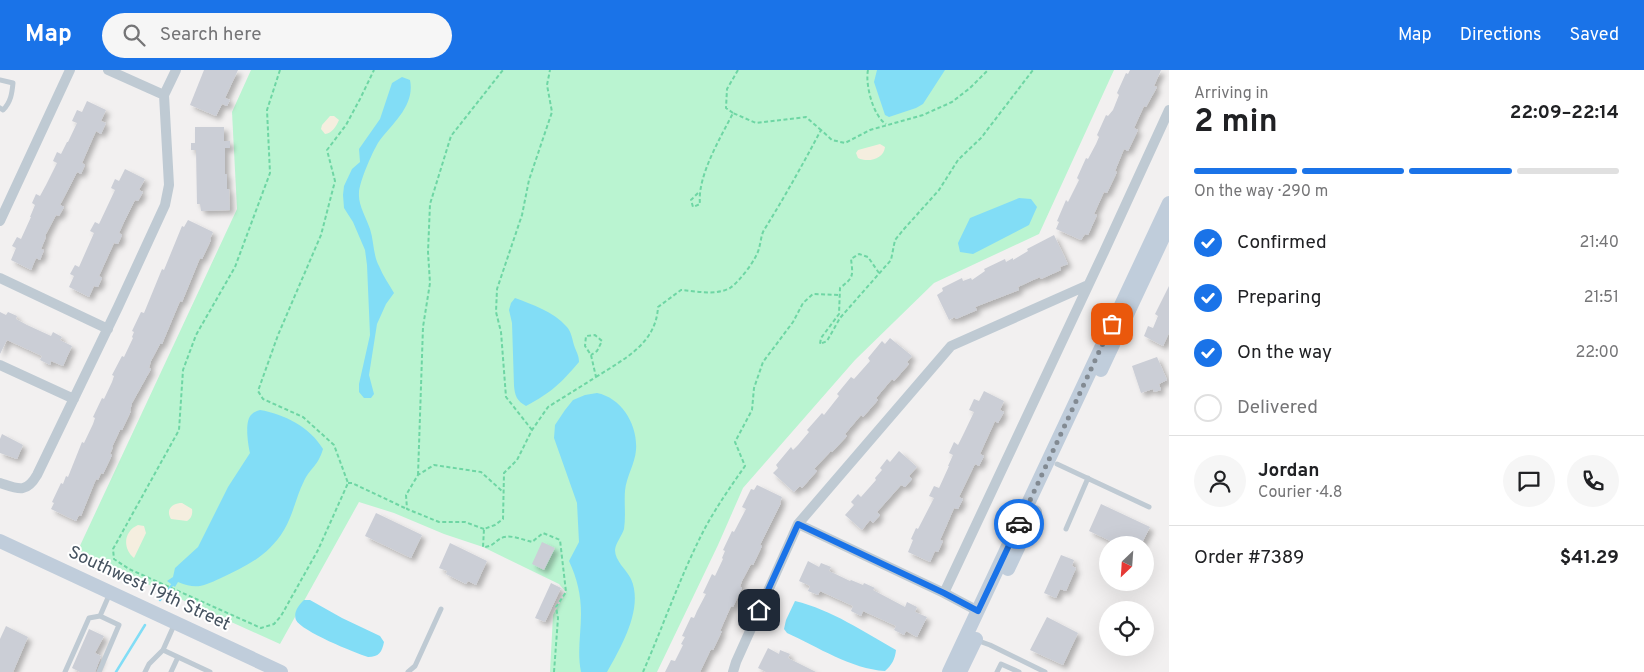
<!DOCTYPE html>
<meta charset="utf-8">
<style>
body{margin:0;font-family:Overpass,sans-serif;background:#f6f6f6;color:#202124;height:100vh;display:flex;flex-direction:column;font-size:19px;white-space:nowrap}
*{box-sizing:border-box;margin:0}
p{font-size:16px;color:#757577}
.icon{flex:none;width:28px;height:28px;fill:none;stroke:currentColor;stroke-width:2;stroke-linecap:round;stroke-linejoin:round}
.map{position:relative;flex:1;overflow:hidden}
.sheet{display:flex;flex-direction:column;background:#fff;width:475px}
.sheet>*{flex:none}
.needle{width:32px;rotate:205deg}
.fabs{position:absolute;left:1099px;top:466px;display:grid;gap:10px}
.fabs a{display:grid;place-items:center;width:55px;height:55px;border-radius:50%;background:#fff;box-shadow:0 5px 20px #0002;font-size:25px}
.pin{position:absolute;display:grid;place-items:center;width:42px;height:42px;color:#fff;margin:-21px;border-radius:10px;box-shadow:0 2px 8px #0006}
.courier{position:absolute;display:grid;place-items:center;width:50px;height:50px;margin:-25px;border:4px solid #1a73e8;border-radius:50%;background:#fff;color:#222;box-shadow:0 1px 6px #0007}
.summary em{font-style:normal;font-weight:700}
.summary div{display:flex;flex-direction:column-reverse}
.summary{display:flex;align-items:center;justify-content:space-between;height:85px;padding:0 25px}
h1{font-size:32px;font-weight:700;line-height:38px}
.bar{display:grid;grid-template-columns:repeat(4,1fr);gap:8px 5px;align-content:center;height:60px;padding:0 25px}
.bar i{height:6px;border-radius:4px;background:#e0e0e0}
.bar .current{background:#1a73e8}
.bar p{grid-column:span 4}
.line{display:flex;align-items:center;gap:12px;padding:0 25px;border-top:1px solid #e0e0e0}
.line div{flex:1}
.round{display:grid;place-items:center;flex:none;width:52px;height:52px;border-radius:26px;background:#f6f6f6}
ol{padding:0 25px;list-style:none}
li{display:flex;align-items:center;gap:15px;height:55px}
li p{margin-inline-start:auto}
li .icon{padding:5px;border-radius:50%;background:#1a73e8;color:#fff;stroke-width:4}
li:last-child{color:#757577}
li i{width:28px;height:28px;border:2px solid #e0e0e0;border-radius:50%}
header{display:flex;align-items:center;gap:30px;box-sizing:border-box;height:70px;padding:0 25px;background:#1a73e8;color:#fff}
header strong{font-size:24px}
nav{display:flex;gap:28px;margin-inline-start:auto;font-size:18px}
.search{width:350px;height:45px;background:#f6f6f6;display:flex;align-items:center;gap:12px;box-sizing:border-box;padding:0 18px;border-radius:28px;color:#757577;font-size:19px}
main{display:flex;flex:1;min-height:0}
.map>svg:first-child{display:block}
</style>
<header>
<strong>Map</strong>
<div class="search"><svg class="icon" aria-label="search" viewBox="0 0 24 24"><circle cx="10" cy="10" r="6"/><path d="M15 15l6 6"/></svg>Search here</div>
<nav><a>Map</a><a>Directions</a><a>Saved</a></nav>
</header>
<main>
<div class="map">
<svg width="1169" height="602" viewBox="0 0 1169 602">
<defs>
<filter id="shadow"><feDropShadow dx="4" dy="4" stdDeviation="2.5" flood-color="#0004"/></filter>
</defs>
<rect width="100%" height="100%" fill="#f2f0f0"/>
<path fill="#baf4d1" d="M251,0H1114L1039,164L934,213L855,290L743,418L718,475L657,602H550L553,545L566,522L559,514L483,477L444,464L394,443L359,432L280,574L90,488L78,480L237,139L232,42Z"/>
<path fill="#f5eedf" d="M330,46H334L339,50C336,57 332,63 325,64L321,59L322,55Z
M880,74L885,77C884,89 868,93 858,88L856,83L858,80Z
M182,433L192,439C193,444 191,449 187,451L171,449C165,439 173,433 182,433Z
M138,455L144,456L146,463L134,488C122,478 124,461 138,455Z"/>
<path fill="#82ddf6" d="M877,0H945L923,34L916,38L889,47L885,45L874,12Z
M402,7L410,10C415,35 394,52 380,70C374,78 359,112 359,123C358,135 366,147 370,159C374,171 373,185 379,196C383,206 389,214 394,223L386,234L377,254L369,305L374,324L371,328H364L359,322V314L370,265L367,195L365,180L353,152L344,138L343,125L344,116L352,99L360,92L359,79L380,49L392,13Z
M1019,128L1031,129L1037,137L1029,155L973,184L960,182L958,173L970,148Z
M515,228C531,234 554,242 566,256C572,262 572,270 575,278C577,283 579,286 579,292C560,314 552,322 526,336C517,331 515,326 514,316L512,253L509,240L511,233Z
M597,323C622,328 638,355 636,380C635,394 626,407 625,421C624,433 626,446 624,459C622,466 616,472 615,480C615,491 626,499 631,509C644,538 621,577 607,602H581C577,582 581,564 581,544C581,525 577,508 569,491L579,472L577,433L554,368L555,355L565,340L573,330L585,325Z
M260,340C284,344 310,357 323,379C318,396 311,397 304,411C296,427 293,445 284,460C269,485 247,496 221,508C203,516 197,520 178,512L175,517L167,511L173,507L175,498L198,477L228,417L250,383C248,374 244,350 252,344C254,342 257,341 260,340Z
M304,530H310L342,548L380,566L384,572C382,582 379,587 368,587C355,583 301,561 296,550C293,542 299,535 304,530Z
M795,531C832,540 864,562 896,580C895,589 892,595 885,601C851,599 818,577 787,563L784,559L786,550Z"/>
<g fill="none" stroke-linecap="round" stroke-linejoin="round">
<path stroke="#82ddf6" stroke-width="2.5" d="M160,530L173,514
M116,602L145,555"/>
</g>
<path fill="#cbced6" filter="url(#shadow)" d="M204,0H238L225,28L230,30L227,36L222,34L216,46L190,35Z
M1130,0H1161L1154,16L1157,17L1146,37L1144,36L1134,58L1138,60L1128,81L1124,79L1115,101L1117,102L1107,123L1104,122L1094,144L1097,145L1088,165L1085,164L1081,170L1056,159L1059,152L1057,151L1066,130L1068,132L1079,110L1077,108L1086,88L1088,89L1096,74L1099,67L1097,65L1106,45L1108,46L1113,40L1119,25L1117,23L1126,3L1128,4Z
M87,31L106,40L101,51L106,53L101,64L96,61L82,93L85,95L81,104L77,102L71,114L60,135L64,137L59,146L56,145L45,166L46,167L41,179L44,180L40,190L36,188L31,200L11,190L16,178L12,176L17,167L21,169L31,147H30L35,135L32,133L36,124L40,126L46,115L57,93L53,91L57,82L61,84L67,72H68L77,53L72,51L77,40L82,42Z
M195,57H224V71H230V78H225V104H227V119H229L230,140L201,141L200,134H197L196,80H191V73H195Z
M125,99L145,109L139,120L143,122L138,131L135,130L124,152L119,163L122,165L118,174L114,173L99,206L102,208L98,217L94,216L89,227L69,217L74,206L70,204L75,195L79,197L94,163L90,161L95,152L99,154L115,120L111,118L115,109L119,111Z
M188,150L213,162L210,169L211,170L202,189L200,188L182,232L180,231L162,274H160L151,291L149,298L151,299L132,333L130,341H131L122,360H120L112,377H113L110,384L112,385L103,404L101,403L98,410L96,409L81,446L79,445L76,451L51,439L54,433L52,432L61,413L63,414L66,406L68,407L82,372L84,373L93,354L95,348L93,347L102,328L104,329L112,312L114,306L112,305L122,286L124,287L133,268L132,267L134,262L132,261L141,242L144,243L162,199L164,200L182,156L184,157Z
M1054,165L1068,194L1060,197L1061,200L1041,209L1040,207L1033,210L1018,217L1019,220L975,237L977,240L956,249L955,247L949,250L937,225L943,221L942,218L962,208L963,211L971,208L972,210L985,201L984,199L1005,189L1006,192L1013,188V190L1028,181L1027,179Z
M1169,216V263L1163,276L1144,266L1148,256L1153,258L1158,246L1155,244Z
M0,242L6,245L8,242L17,246L16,249L27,255L51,266L53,262L62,267L60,270L72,276L63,296L51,291L50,295L40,290L42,286L7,270L0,284Z
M890,268L912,286L907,292L909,294L894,311L892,309L876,328L878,330L863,347L861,345L845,364L847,366L832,382L831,381L814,399L817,401L802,418L800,416L794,422L773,403L778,398L776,395L791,377L793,380L798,375L809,362L807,360L822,343L824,345L835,331L839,326L837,324L851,307L854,309L870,291L868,288L882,271L885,274Z
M1157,287L1167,310L1159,314L1161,320L1154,322L1153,319L1141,323L1132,296Z
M984,321L1004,331L1000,340L1004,342L998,353L995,351L980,384L984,386L979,396L975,394L959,427L963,429L958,439L954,438L945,459L940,470L943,471L938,482L935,481L930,492L908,482L913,470L911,469L916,458L918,459L934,428L929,426L934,416L939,418L949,396H948L953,385L949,383L954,372L958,375L964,363L974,342L969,340L974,329L979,331Z
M2,364L23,375L17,389L0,383V369Z
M899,381L917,397L909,406L912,409L905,417L901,415L877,442L880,445L873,453L870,450L862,460L845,445L854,435L851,432L858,424L861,427L876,410L875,408L882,400L880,398L887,389L890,392Z
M757,415L782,427L780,433H781L760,475L762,476L753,495L751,494L742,511L740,517L742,518L733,537L731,536L720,561H722L713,580L711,579L700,602H665L671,590L675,591L683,575L681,574L685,567L682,566L691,547L694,548L697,541L706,524L703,523L712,504L715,506L723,489L722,488L725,481L723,480L732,461L734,462L746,439L742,437L751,419L754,420Z
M1101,434L1150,457L1141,475H1119L1089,461Z
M376,443L422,465L411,488L365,466Z
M542,472L555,478L544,500L532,494Z
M450,473L487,491L476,515L468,511L466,514L446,504L447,501L439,498Z
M1061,485L1074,490L1072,496L1076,498L1066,521L1060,519L1056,528L1044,523Z
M808,491L819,497L821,493L831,497L829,501L850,511L851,510L863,515L864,513L875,518L873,520L905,537L907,532L917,537L915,542L927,547L917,567L906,561L904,565L894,560L896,556L863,541L861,546L851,541L853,536L820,521L818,525L808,521L810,516L799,511Z
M551,513L561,518L545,552L535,548Z
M1047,547L1078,563L1063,595L1030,580Z
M6,556L28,567L13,602H0V569Z
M89,559L104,566L95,583L101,586L95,602H80L72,598Z
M768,578L779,584L780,580L790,584L788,588L816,602H766L758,598Z"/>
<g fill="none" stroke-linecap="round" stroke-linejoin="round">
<path stroke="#6ed6a4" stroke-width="2" stroke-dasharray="4 2.5" stroke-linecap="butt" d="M280,0L267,40L270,103L235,197L196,265L183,300L179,360L113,479L114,489L129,499L261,558L274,554L281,546L318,480L348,413L334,375L303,347L263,329L258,321L278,265L321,165L335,111L327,80L346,55L360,29L374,0
M868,0C865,14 873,46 886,54
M733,43L726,38L727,19L738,0
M698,123L691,130L693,137L700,134C697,106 721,67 733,43L756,53L806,47L821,60
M879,203L868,187L859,184L851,189C853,206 854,207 840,218L839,244L821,268L820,274L827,271L840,248L891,190L895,170L904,159L939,120L958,90L981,68L1033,0
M596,307C624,289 656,274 658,237L681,220C697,221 715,226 730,218C739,212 757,189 759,178C761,172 761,165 764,160C784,128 803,94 821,60L832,70L845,73L870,60L923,45L952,32L970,18L988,0
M532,360L506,327L501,262L496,242L497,219L522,145L529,110L552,42L547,15L550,0
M418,405L423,257L430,213L428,182L430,134L451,66L503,0
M348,413H352L407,439
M484,459L465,452H439L407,439L406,425L418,405L434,395L481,402L502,421
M554,602L558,548L556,537L566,522L560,470L543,463L532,472C524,470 512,465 504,467C495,470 494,477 483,477L484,459L495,455L503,449L504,403L517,390L532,360L548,337L596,307L591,285L585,276L586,266L595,265L602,271L597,281L591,285
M643,602C664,554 681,504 705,458C717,436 731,416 745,396L735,372L752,340L754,318L763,292L793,252L803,233L813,224L838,225"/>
<path stroke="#bfcad3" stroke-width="5" d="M0,10L13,13C12,23 11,32 3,40L0,38
M1057,394L1149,437
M1066,459L1088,408
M100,546L110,523
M175,553L163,580L210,602
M976,570L990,575L1045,602
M65,602L89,548L100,546L119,555L99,602
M145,602L149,594L163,580
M171,602L178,587
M408,602L415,596L441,539
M997,602L1001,594L1019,602"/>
<path stroke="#bfcad3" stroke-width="10" d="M108,0L164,25
M0,151L70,0
M0,208L108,259
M0,295L74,329
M0,413C18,419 26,424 37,405L118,237L165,135L169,115L164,25L176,0
M798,454L944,523L978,541
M944,523L1103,184L1169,40
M733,602L736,592L798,454L951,276L1088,215"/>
<path stroke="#c0cddb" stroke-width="14" d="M1101,300L1169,155
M0,471L281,602
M1008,499L1035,442
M949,602L1169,133
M960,602L976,569"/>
</g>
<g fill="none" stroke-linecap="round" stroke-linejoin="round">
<path stroke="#828a92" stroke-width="5" stroke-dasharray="0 9" d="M1019,454L1112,254"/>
<path stroke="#1a73e8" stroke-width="6" d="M759,540L798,454L944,523L978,541L1019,454"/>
</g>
<g text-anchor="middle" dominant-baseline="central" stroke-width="4" stroke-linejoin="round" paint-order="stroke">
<g font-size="18" fill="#465360" stroke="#fff">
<text transform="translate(149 519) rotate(25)">Southwest 19th Street</text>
</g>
</g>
</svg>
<div class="fabs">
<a><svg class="needle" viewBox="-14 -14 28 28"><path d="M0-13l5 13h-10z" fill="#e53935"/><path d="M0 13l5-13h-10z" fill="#757577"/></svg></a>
<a><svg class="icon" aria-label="locate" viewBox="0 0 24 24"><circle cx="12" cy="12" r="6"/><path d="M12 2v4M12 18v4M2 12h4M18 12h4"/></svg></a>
</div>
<div class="pin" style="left:1112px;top:254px;background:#ea580c"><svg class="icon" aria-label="bag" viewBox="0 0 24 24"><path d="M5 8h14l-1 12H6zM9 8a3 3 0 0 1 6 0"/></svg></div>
<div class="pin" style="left:759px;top:540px;background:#1f2937"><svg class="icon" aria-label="home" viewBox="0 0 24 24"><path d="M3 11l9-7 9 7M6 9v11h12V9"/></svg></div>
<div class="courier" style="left:1019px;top:454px"><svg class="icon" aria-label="car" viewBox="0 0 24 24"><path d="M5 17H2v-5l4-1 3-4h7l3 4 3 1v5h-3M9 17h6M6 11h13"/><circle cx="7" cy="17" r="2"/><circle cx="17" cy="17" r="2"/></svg></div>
</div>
<section class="sheet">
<div class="summary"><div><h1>2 min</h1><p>Arriving in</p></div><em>22:09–22:14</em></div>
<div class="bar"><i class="current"></i><i class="current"></i><i class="current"></i><i></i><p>On the way · 290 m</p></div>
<ol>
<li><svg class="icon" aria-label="check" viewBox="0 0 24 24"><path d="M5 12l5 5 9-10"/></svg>Confirmed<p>21:40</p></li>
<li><svg class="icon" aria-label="check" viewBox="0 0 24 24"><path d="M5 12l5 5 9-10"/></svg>Preparing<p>21:51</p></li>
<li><svg class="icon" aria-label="check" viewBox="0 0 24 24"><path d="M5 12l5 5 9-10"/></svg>On the way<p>22:00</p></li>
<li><i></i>Delivered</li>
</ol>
<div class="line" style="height:90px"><a class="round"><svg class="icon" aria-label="person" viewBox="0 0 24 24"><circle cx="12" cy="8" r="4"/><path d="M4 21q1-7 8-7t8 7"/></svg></a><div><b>Jordan</b><p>Courier · 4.8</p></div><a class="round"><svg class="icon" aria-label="chat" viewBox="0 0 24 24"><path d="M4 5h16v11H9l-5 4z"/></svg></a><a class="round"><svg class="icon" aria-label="phone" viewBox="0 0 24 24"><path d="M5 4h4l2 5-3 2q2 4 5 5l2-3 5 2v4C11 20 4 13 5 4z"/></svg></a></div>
<div class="line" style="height:65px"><div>Order #7389</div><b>$41.29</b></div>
</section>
</main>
